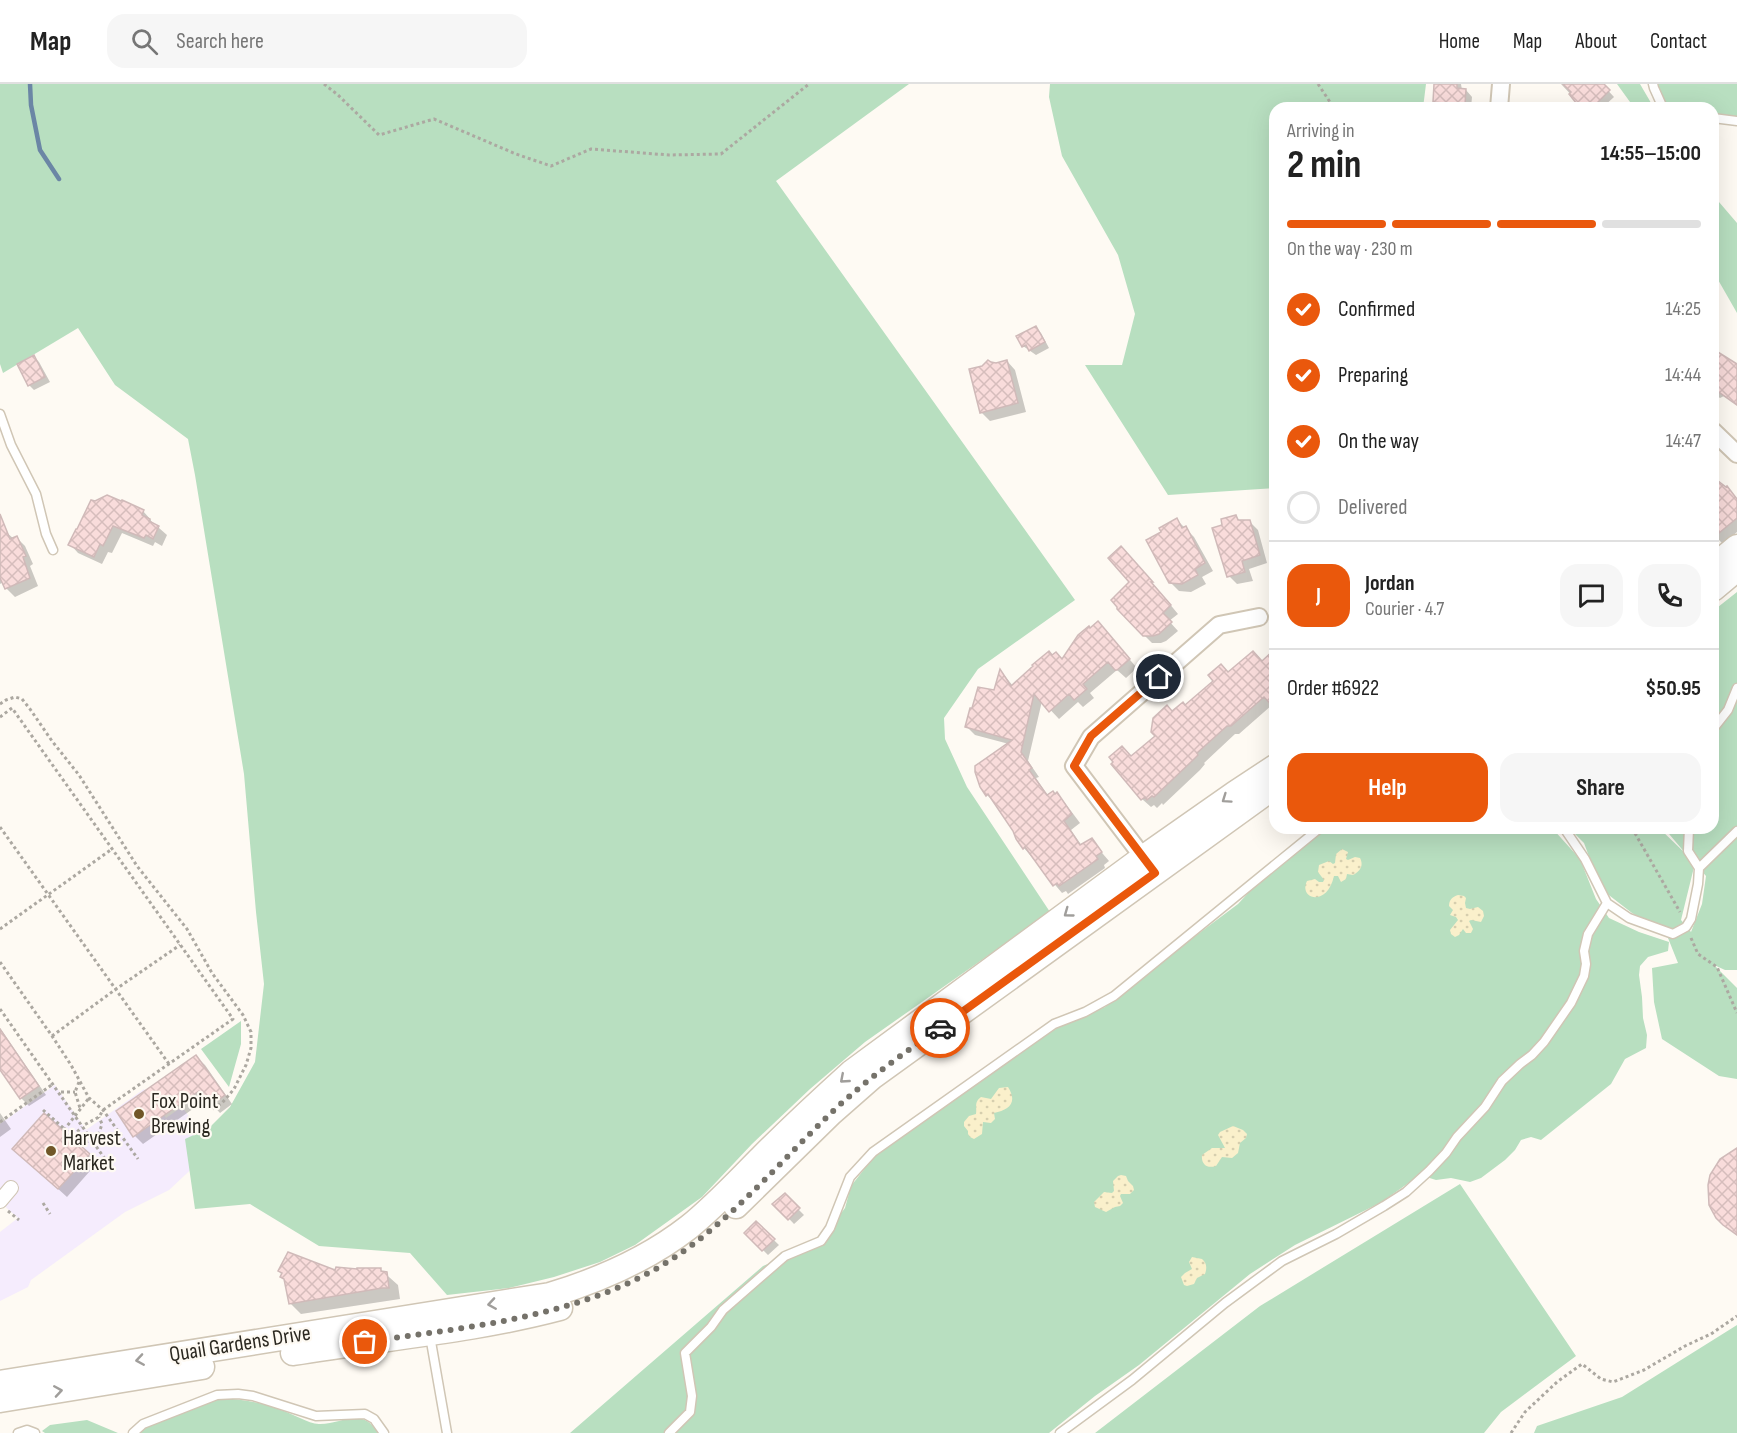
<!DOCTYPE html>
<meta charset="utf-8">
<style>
body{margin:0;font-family:"Sofia Sans Condensed",sans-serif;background:#f6f6f6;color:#222;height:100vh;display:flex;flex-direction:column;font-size:22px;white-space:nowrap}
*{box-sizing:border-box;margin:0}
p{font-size:20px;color:#767676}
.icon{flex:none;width:33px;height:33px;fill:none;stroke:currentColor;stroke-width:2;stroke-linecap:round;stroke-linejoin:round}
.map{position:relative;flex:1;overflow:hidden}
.side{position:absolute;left:1269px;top:18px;width:450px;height:732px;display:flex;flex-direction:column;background:#fff;border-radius:18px;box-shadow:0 6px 24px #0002}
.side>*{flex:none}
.pin{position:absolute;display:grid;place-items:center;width:51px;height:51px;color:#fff;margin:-26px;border:3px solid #fff;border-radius:50%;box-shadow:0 2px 6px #0007}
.courier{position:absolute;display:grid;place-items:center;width:60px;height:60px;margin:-30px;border:4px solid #ea580c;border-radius:50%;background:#fff;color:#222;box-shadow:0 2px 8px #0007}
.head em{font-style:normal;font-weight:700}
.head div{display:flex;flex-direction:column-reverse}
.head{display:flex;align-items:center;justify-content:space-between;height:102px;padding:0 18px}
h1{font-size:39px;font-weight:700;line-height:45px}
.bar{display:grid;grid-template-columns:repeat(4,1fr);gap:9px 6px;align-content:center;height:72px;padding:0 18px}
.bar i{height:8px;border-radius:4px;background:#e0e0e0}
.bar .selected{background:#ea580c}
.bar p{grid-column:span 4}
.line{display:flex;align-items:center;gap:15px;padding:0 18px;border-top:2px solid #e0e0e0}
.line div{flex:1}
.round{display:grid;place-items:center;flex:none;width:63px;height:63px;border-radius:18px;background:#f6f6f6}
ol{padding:0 18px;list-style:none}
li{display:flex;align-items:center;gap:18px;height:66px}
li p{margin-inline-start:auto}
li .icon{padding:6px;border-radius:50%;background:#ea580c;color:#fff;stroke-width:4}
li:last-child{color:#767676}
li i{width:33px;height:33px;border:3px solid #e0e0e0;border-radius:50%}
.button{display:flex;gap:12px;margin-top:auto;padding:12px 18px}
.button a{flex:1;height:69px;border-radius:18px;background:#ea580c;color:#fff;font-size:24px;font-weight:700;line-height:69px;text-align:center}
.button a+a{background:#f6f6f6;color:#222}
header{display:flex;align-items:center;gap:36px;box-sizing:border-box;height:84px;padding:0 30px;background:#fff;border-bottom:2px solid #e0e0e0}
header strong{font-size:28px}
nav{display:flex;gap:33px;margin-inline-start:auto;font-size:21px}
.search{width:420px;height:54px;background:#f6f6f6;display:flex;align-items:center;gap:15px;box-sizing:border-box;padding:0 21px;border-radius:18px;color:#767676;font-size:22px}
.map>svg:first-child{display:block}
</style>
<header>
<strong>Map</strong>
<div class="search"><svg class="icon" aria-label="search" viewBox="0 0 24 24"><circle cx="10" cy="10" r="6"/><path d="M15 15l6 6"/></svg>Search here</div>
<nav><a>Home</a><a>Map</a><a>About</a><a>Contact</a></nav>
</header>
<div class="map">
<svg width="1737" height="1349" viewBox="0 0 1737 1349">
<defs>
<pattern id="sand-dots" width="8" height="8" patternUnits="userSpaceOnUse" patternTransform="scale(1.5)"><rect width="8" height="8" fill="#faf0cb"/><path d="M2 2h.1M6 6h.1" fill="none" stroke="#d6ceae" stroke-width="1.8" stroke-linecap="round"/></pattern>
<pattern id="building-cross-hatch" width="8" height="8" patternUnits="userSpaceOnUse" patternTransform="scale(1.5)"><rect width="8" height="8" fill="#f9dcdb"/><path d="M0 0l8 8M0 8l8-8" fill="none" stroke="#d6bdbc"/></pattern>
</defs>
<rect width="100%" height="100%" fill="#fefaf3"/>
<path fill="#f5ecfd" d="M55,1001L86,1046L144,1005L166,1034L182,1023L200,1047L188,1057L200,1077L169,1106L125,1128L31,1196L28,1203L0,1217V1148L18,1134L0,1118V1040Z"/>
<path fill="#b8dfc0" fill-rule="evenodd" d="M0,0H909L776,97L1075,516L978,585L944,634L945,655L967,703L1050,828L865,958L810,1005L752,1060L702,1113L635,1161L600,1178L554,1193L509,1204L447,1211L410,1169L319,1162L250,1120L195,1125L185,1055L209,1044L230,1023L255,978L264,900L256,828L244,690L195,391L188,355L115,301L78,244L3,289L0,280Z
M1050,0H1426L1423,24H1275V404L1168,411L1085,281H1122L1135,230L1118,171L1062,72L1049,13Z
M1617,0H1640L1654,24H1622L1630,18Z
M1653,0H1737V37L1713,34V24H1663Z
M1713,111L1737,139V229L1713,187Z
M1737,508V886H1725L1714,881L1737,904V995L1719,992L1662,955L1654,918L1652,884L1678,879L1666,849L1632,829L1601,805L1584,759L1569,744H1659L1686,770L1664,744H1713V527ZM1695,779L1706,792L1702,820L1691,848L1681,836Z
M1327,744H1552L1580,775L1596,815L1609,834L1639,848L1669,858L1668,867L1648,873L1640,882L1639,891L1642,913L1643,934L1647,951L1646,964L1625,975L1611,1000L1541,1056L1531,1053L1521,1056L1515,1066L1505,1076L1481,1094L1470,1098L1451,1094L1436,1096L1420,1091L1380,1119L1295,1161L1250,1190L1139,1281L1095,1312L1049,1349H570L763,1182L819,1158L845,1124L851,1102L873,1074L966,1002L1059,943L1105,923L1198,850L1238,820L1251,806Z
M241,937V960L229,1003L201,965Z
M1460,1100L1576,1272L1501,1328L1484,1349H1095L1260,1222Z
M1737,1241V1349H1534L1537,1342L1622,1313Z
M218,1314C240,1315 261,1318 281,1326C292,1329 310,1341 320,1340C344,1340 361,1322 378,1349H138L144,1344Z
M87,1336L118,1349H45L42,1347L50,1341Z"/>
<path fill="url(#sand-dots)" d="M1342,765L1348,768L1346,775L1348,776L1355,773L1360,774C1364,782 1360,787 1353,791L1347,790L1346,795L1341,798L1338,792H1334C1327,824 1298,815 1307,797L1315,795L1319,798H1323L1324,796L1318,788L1319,781L1329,777L1333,780L1335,779L1336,770Z
M1458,811L1464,812L1466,814L1465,819L1466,824L1470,825L1478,823L1483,827L1484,832L1481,838L1471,836L1469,837L1473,845L1471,849H1466L1463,845L1459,851L1455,853L1451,850L1450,846L1458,836L1456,833L1450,831L1453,826L1449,822C1449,816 1452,813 1458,811Z
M1008,1003C1018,1019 1009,1026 994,1029L995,1035L991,1039L983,1038L982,1050L974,1055L970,1053L968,1050V1047L964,1042V1038L969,1032L976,1030C977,1023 974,1018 981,1013L991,1015L999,1004Z
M1233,1042L1243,1046L1247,1050L1246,1054L1240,1059L1238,1069L1232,1074L1222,1073L1216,1082C1207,1085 1201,1080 1202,1071L1212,1064H1225L1218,1051L1220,1048Z
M1121,1091L1126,1092L1128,1097L1133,1102L1134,1106L1130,1110H1121L1120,1112L1123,1119L1120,1122L1115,1123L1106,1128L1095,1123L1094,1118L1104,1108L1112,1109L1114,1107L1113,1097L1118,1092Z
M1192,1173L1202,1175C1207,1179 1207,1184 1205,1190L1197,1194L1194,1200L1187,1202L1184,1201L1181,1193L1185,1189L1192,1185L1189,1178Z"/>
<path fill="#0003" d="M1435,0H1461L1462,6H1466L1472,13L1471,24H1433Z
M1561,0H1602L1614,13L1602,24H1580L1575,15Z
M1036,244L1041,249L1049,264L1036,271L1023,262Z
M34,273L39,278L50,298L34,306L29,301Z
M1713,274L1737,282V321L1724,312L1720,314L1713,309Z
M1007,277L1015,286L1026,328L990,337L981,328L991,280Z
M1713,383L1719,389L1715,395L1737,415V448L1723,460L1713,450Z
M143,427L151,436V437L167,451L162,462L155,458L153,462L122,449L112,469L108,468L102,480L78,469L70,460Z
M1236,432L1241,438L1249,437L1258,446L1267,479L1249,485L1253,497L1237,500L1229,492L1224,442Z
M1177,436L1194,453L1213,487L1202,493L1206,500L1191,508L1179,507L1170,498Z
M6,448L14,455L17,454L25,462L33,480L30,482L38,502L15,513L6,504L3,498L0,500V451Z
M1129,471L1178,530L1169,537L1178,547L1166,557L1161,559H1152L1118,525L1131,498Z
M1106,548L1137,584L1126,594L1117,586L1090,609L1094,614L1083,623L1078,618L1059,635L1042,617L1028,677L1039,693L1036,694L1048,712L1057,710L1065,719L1080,739L1071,746L1082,762L1091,756L1109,777L1104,781L1105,784L1068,810L1066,807L1062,809L1024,764L1014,746L995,719L987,711L1009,660L975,651L967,643L995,608L1001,587L1013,602L1053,572L1063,577Z
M1275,567V623L1273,620L1239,650H1235L1204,679L1205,680L1200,686L1163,721L1162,719L1157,724L1154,721L1151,723L1142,715L1132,674L1157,652L1173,629L1185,623L1228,589L1262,579Z
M0,944L46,1011L29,1022L21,1014L0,984Z
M196,973L205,981L232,1020L220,1029L207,1015L143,1060L135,1052Z
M0,1029L11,1045L0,1053Z
M89,1071L97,1079L67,1113L23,1073Z
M784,1111L804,1131L794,1140L775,1120Z
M756,1139L779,1161L768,1171L746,1149Z
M380,1185L398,1201L400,1215L301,1230L290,1219L286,1197L279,1187L337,1188Z"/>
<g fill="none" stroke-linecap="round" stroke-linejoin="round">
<path stroke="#6b86a5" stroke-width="4.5" d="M30,0L31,21L40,66L59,95"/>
</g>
<path fill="url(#building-cross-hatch)" stroke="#d0bab9" stroke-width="1.5" d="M1434,0H1457V4L1466,5L1465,21L1433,18Z
M1563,0H1604L1610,6L1592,24H1580L1569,10L1571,8Z
M1036,242L1045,258L1029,267L1026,261L1022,263L1016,252Z
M1713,265L1737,280V321L1713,304Z
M34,271L45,293L28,302L17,280Z
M988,276L991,278L996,279L1007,276L1018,319L980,329L969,285L982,282Z
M1713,393L1726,403L1727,402L1737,415V434L1713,454Z
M107,411L121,417L122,416L144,426L142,431L150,435L149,437L159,442L153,455L146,451L144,454L113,442L103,462L100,460L94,473L68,461L76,445H77L91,416L95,417Z
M0,430L10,455L17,452L26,472L23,473L30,494L5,505L0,494Z
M1236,431L1238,436H1250L1260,471L1242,477L1245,488L1227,493L1212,444L1222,441L1221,435Z
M1177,434L1182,444L1186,442L1205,479L1195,485L1198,491L1182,500L1169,499L1146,456L1161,448L1159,444Z
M1121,462L1153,498H1151L1171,521L1163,529L1172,538L1159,550L1153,552H1143L1117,525V523L1111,516L1129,498L1108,474Z
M1098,537L1130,575L1117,586H1115L1108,578L1083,600L1087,605L1074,616L1069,610L1049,628L1034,610L1021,668L1032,684L1029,686L1047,711L1053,707L1055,710L1057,708L1072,730L1064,737L1080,761L1092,754L1102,768L1096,772L1098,775L1071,794L1059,802L1057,799L1053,802L1025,763L1023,765L1016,755L1013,747L988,710L986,712L980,703L975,688V682L1012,656L965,643L970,624H972L978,603L994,606L1000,585L1011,602L1033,582L1032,581L1049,567L1052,571L1056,568L1062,575L1078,551L1089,542L1090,544Z
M1275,565V625L1264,613L1231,642H1227L1197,669L1198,671L1192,677L1154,713L1152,712L1147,716L1145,713L1141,716L1111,680L1113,678L1109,673L1122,662L1131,672L1155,652L1151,648L1153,634L1167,621L1172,627L1183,618L1185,621L1213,597L1208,591L1221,580L1228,588L1253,567L1262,577Z
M0,945L39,1002L20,1015L0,986Z
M196,971L225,1011L210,1022L199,1007L133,1053L116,1027Z
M44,1029L90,1070L58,1105L12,1065Z
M1737,1064V1151L1723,1141L1716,1134L1709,1121L1708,1101L1710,1091L1720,1075Z
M785,1109L800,1124L788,1136L772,1120Z
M756,1137L775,1155L762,1167L744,1149Z
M288,1168L335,1186L336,1183L357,1185V1184H381V1187L387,1188L389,1204H382L289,1220L284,1195L280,1193L282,1189L278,1187Z"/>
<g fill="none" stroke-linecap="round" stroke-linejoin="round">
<defs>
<path id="service" d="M1653,0L1654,4L1663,24
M1713,34L1737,37
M0,330L11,361L36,410L46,450L53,466
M1713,645L1728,626L1737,604
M1564,744L1585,775L1607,819L1629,834L1673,850L1686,843L1691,835L1698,800L1699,784L1688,767L1689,744
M1699,784L1737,747
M430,1252L447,1349
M18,1349L27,1346L35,1349
M133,1349L143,1340L217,1311L238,1310L253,1312L316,1332L365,1330L374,1335L384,1349
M669,1349L690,1328L692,1312L685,1269L711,1243L723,1226L785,1172L821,1157L830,1144L850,1093L873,1068L1054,940L1085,928L1114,912L1320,744
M1060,1349L1132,1296L1225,1219L1282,1177L1336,1150L1384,1122L1406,1108L1429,1087L1446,1069L1457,1053L1485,1023L1502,997L1520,980L1532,971L1544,958L1571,919L1584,892L1586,880L1584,867L1588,850L1607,819"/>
<path id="pedestrian" d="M0,1117L11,1104"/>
<path id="minor" d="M1499,24L1501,0
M1713,347L1737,370
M1149,781L1074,682L1091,653L1219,541L1259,533"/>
<path id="secondary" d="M1713,483L1737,463
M1713,505L1737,485
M736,1122L831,1029L872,993L1275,702
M293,1269C382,1254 473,1247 560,1224
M0,1299L550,1211C600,1196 648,1175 689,1143C715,1122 738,1097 762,1073C791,1044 821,1016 852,988L1144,773L1234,710L1275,683
M0,1316L202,1283"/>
</defs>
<use href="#service" stroke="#d0c6b5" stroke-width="11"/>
<use href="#pedestrian" stroke="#d0c6b5" stroke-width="16"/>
<use href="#minor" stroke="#d0c6b5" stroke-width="20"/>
<use href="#secondary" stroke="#d0c6b5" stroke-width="27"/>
<path stroke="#aca8a1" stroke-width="3" stroke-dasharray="3 3" stroke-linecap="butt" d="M324,0L338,11L379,51L434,35L516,70L551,82L591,65L669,71L721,70L809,0
M1318,0L1334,24
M0,620L6,616L15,613L22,615L30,625L52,657L79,691L137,782L187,845L212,889L243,931L251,948V964L246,981L234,1005L222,1019L211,1026
M0,633L12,624L233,935L103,1026L99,1033L84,1041
M0,743L169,980
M1632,744L1680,828
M0,845L112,765
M1691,854L1698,870L1717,883L1737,929
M0,878L52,952L71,981L89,1014L103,1026L138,1075
M0,925L105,1075
M52,952L116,905L180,861
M79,998L75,1008L80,1024
M61,1008H75
M43,1026L78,1057L86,1058L92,1056
M0,1038L53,1000
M64,1046L89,1014
M73,1052L82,1043
M94,1055L99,1049L102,1040L99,1033
M43,1119L50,1130
M8,1127L19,1136
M1511,1349L1525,1328L1557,1298L1582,1280L1601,1295L1613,1298L1644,1286L1685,1262L1711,1250L1737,1232"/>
<use href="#service" stroke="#fff" stroke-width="8"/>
<use href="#pedestrian" stroke="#fff" stroke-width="14"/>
<use href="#minor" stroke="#fff" stroke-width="16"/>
<use href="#secondary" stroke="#fff" stroke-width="24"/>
</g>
<defs><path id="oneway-chevron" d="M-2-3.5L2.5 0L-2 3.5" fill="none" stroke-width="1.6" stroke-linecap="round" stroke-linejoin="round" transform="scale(1.5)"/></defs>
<g stroke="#a09e9b">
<use href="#oneway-chevron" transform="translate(1226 715) rotate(145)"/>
<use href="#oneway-chevron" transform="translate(1068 829) rotate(144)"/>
<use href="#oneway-chevron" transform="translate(844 995) rotate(139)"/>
<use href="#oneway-chevron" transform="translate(492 1220) rotate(171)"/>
<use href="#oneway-chevron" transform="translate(140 1276) rotate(171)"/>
<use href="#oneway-chevron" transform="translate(58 1307) rotate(-9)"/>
</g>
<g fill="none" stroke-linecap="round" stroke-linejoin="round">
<path stroke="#75726a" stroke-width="6" stroke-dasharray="0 10.8" d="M365,1258C469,1243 586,1233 675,1173C731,1136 780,1078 829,1031C863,998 901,971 940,944"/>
<path stroke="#ea580c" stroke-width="8" d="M940,944L1155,789L1074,682L1091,652L1159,593"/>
</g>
<g fill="#705728" stroke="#fefaf3" stroke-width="2">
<circle cx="139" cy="1030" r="6"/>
<circle cx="51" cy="1067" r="6"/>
</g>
<g text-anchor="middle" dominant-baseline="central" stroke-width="4.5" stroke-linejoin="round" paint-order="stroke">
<g font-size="22" fill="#2b2821" stroke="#fefaf3" text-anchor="start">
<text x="151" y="1017">Fox Point<tspan x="151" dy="25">Brewing</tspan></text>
<text x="63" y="1054">Harvest<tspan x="63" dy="25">Market</tspan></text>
</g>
<g font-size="22" fill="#2b2821" stroke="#fefaf3">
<text transform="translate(240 1260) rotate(-9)">Quail Gardens Drive</text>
</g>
</g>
</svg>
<div class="pin" style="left:365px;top:1258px;background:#ea580c"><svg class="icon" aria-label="bag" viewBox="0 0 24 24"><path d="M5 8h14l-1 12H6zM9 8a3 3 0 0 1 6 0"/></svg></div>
<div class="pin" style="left:1159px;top:593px;background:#1f2937"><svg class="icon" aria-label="home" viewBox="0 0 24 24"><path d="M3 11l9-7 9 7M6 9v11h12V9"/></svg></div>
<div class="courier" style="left:940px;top:944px"><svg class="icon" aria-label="car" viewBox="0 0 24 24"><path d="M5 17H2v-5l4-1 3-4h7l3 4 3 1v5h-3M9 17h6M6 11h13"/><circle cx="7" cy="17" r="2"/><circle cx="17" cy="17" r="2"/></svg></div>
<section class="side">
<div class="head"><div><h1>2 min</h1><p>Arriving in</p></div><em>14:55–15:00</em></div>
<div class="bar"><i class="selected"></i><i class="selected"></i><i class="selected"></i><i></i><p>On the way · 230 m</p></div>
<ol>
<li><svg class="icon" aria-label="check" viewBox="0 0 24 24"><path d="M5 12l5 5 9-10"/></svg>Confirmed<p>14:25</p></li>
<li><svg class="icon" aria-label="check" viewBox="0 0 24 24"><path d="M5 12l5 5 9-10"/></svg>Preparing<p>14:44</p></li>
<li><svg class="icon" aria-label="check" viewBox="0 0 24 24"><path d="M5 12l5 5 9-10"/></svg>On the way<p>14:47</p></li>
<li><i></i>Delivered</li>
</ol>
<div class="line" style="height:108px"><b class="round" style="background:#ea580c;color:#fff">J</b><div><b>Jordan</b><p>Courier · 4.7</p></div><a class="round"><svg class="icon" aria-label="chat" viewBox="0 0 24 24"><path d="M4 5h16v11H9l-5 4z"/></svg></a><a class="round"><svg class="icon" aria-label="phone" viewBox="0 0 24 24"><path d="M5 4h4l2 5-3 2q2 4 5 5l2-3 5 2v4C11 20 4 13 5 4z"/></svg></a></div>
<div class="line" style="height:78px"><div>Order #6922</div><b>$50.95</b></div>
<div class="button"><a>Help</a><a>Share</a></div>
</section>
</div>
